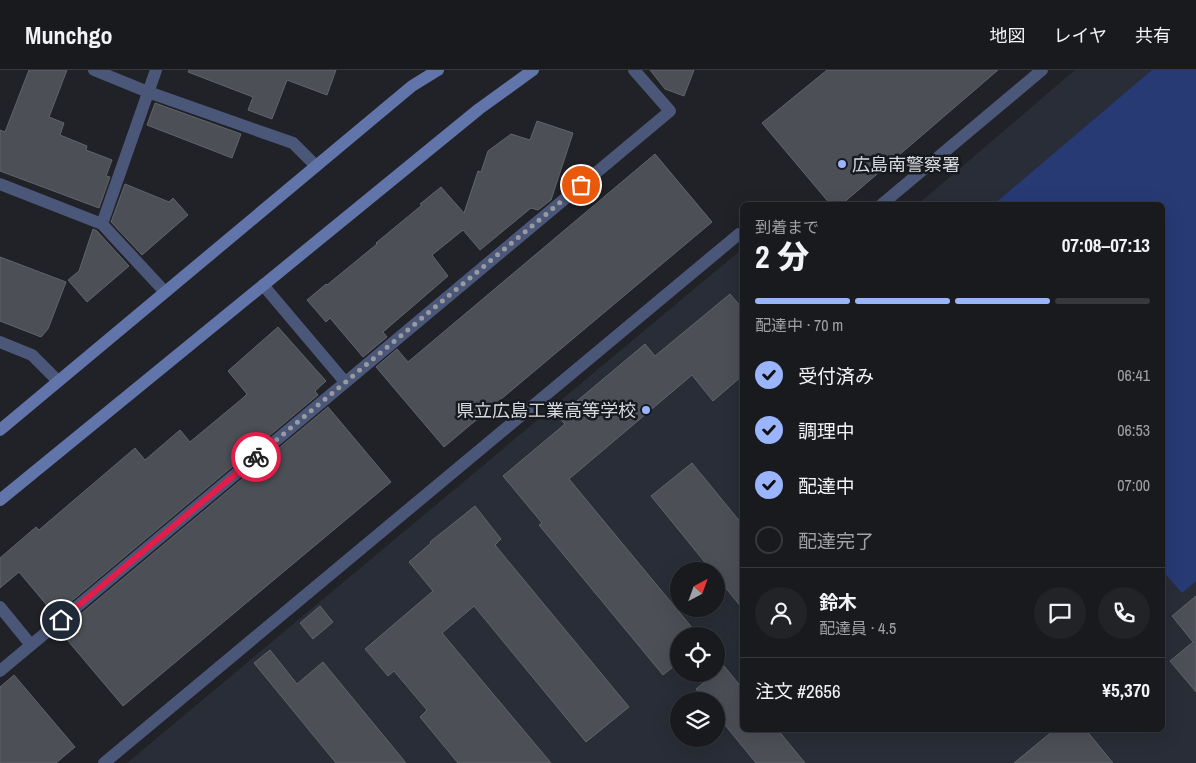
<!DOCTYPE html>
<html lang="ja">
<meta charset="utf-8">
<style>
body{margin:0;font-family:"Archivo Narrow","Noto Sans JP",sans-serif;background:#212327;color:#f1f3f6;height:100vh;display:flex;flex-direction:column;font-size:19px;white-space:nowrap}
*{box-sizing:border-box;margin:0}
p{font-size:16px;color:#9fa1a4}
.icon{flex:none;width:28px;height:28px;fill:none;stroke:currentColor;stroke-width:2;stroke-linecap:round;stroke-linejoin:round}
.map{position:relative;flex:1;overflow:hidden}
.sheet{position:absolute;left:740px;top:132px;width:425px;height:530px;display:flex;flex-direction:column;background:#181a1e;border-radius:8px;box-shadow:0 5px 20px #0002,0 0 0 1px #36383c}
.sheet>*{flex:none}
.needle{width:32px;rotate:41deg}
.tools{position:absolute;left:670px;top:492px;display:grid;gap:10px}
.tools a{display:grid;place-items:center;width:55px;height:55px;border-radius:50%;background:#181a1e;box-shadow:0 5px 20px #0002,0 0 0 1px #36383c;font-size:25px}
.pin{position:absolute;display:grid;place-items:center;width:42px;height:42px;color:#fff;margin:-21px;border:2px solid #fff;border-radius:50%;box-shadow:0 1px 5px #0007}
.courier{position:absolute;display:grid;place-items:center;width:50px;height:50px;margin:-25px;border:4px solid #e11d48;border-radius:50%;background:#fff;color:#222;box-shadow:0 1px 6px #0007}
.overview em{font-style:normal;font-weight:800}
.overview div{display:flex;flex-direction:column-reverse}
.overview{display:flex;align-items:center;justify-content:space-between;height:85px;padding:0 15px}
h1{font-size:32px;font-weight:800;line-height:38px}
.bar{display:grid;grid-template-columns:repeat(4,1fr);gap:8px 5px;align-content:center;height:60px;padding:0 15px}
.bar i{height:6px;border-radius:4px;background:#36383c}
.bar .selected{background:#9ab5fd}
.bar p{grid-column:span 4}
.line{display:flex;align-items:center;gap:12px;padding:0 15px;border-top:1px solid #36383c}
.line div{flex:1}
.round{display:grid;place-items:center;flex:none;width:52px;height:52px;border-radius:26px;background:#212327}
ol{padding:0 15px;list-style:none}
li{display:flex;align-items:center;gap:15px;height:55px}
li p{margin-inline-start:auto}
li .icon{padding:5px;border-radius:50%;background:#9ab5fd;color:#111;stroke-width:4}
li:last-child{color:#9fa1a4}
li i{width:28px;height:28px;border:2px solid #36383c;border-radius:50%}
header{display:flex;align-items:center;gap:30px;box-sizing:border-box;height:70px;padding:0 25px;background:#181a1e;border-bottom:1px solid #36383c}
header strong{font-size:24px}
nav{display:flex;gap:28px;margin-inline-start:auto;font-size:18px}
.map>svg:first-child{display:block}
</style>
<header>
<strong>Munchgo</strong>
<nav><a>地図</a><a>レイヤ</a><a>共有</a></nav>
</header>
<div class="map">
<svg width="1196" height="693" viewBox="0 0 1196 693">
<rect width="100%" height="100%" fill="#202228"/>
<path fill="#282d37" fill-rule="evenodd" d="M1075,0H1196V693H127L742,179V660H1162V135H917ZM679,501H716V539H679ZM679,566H716V604H679ZM679,631H716V669H679Z"/>
<path fill="#283a74" d="M1152,0H1196V511L1182,523L1162,500V135H993Z"/>
<path fill="#4c4f55" stroke="#61646b" d="M29,0H67L49,47L64,53L60,65L87,76L86,80L112,90L106,106L110,107L99,138L0,101V60L5,62Z
M189,0H336L327,25L287,10L272,49L248,40L253,27L188,2Z
M650,0H694L684,26L665,19Z
M827,0H998L841,135H831L762,53Z
M155,33L241,64L232,88L147,55Z
M537,51L573,63L551,130L538,140L531,138L480,180L463,160L432,185L448,206L383,262L387,267L363,287L330,248L326,252L307,230L326,214L327,215L377,174L376,173L422,135L420,134L441,117L464,143L478,101L481,102L488,81L511,64L530,70Z
M655,84L712,152L444,377L376,297L397,279L408,292Z
M125,114L169,132L173,128L188,145L142,185L111,152Z
M93,159L97,161L129,196L87,232L68,210L79,201Z
M0,187L66,212L48,259L41,267L0,251Z
M730,224L742,238V306L713,331L692,305L569,409L699,566H679V592L663,605L539,455L542,453L503,406L565,354L558,347L645,274L655,286Z
M278,257L326,311L315,321L318,325L55,545L19,502L0,518V488L36,457L39,460L135,378L145,390L180,360L190,372L243,328L247,324L228,301Z
M328,337L391,412L123,636L63,565L68,561L65,557Z
M692,393L742,454V538L716,506V501H712L651,426Z
M475,436L501,469L495,475L629,637L586,672L474,536L442,563L551,693H458L420,647L427,640L394,601L388,606L365,579L433,521L409,492L431,473L430,472Z
M1196,526V622L1170,591L1193,572L1172,546Z
M320,536L333,552L313,569L300,553Z
M270,580L297,614L323,592L406,693H336L254,593Z
M724,596L742,618V660H778L805,693H756L716,644V631H705L696,619Z
M14,605L75,677L56,693H0V617Z
M1054,660H1086L1113,693H1014Z"/>
<g fill="none" stroke-linecap="round" stroke-linejoin="round">
<path stroke="#4b5779" stroke-width="12" d="M881,135L1042,0
M104,693L739,164"/>
<path stroke="#4b5779" stroke-width="12" d="M94,0L148,22L293,73L316,96
M0,114L102,154L165,222
M102,154L156,0
M263,215L345,312
M0,272L32,285L58,311
M0,537L31,575
M0,601L670,41L634,0"/>
<path stroke="#6175ab" stroke-width="12" d="M0,360L412,16L438,0
M0,430L479,39L533,0"/>
</g>
<g fill="none" stroke-linecap="round" stroke-linejoin="round">
<path stroke="#989a9f" stroke-width="5" stroke-dasharray="0 9" d="M256,387L581,115"/>
<path stroke="#e11d48" stroke-width="6" d="M61,550L256,387"/>
</g>
<g fill="#9ab5fd" stroke="#16191e" stroke-width="2">
<circle cx="842" cy="94" r="5"/>
<circle cx="646" cy="340" r="5"/>
</g>
<g text-anchor="middle" dominant-baseline="central" stroke-width="5" stroke-linejoin="round" paint-order="stroke">
<g font-size="18" fill="#d9dadf" stroke="#16191e" text-anchor="start">
<text x="852" y="94">広島南警察署</text>
<text x="636" y="340" text-anchor="end">県立広島工業高等学校</text>
</g>
</g>
</svg>
<div class="tools">
<a><svg class="needle" viewBox="-14 -14 28 28"><path d="M0-13l5 13h-10z" fill="#e53935"/><path d="M0 13l5-13h-10z" fill="#9fa1a4"/></svg></a>
<a><svg class="icon" aria-label="locate" viewBox="0 0 24 24"><circle cx="12" cy="12" r="6"/><path d="M12 2v4M12 18v4M2 12h4M18 12h4"/></svg></a>
<a><svg class="icon" aria-label="layers" viewBox="0 0 24 24"><path d="M12 4l9 5-9 5-9-5zM3 14l9 5 9-5"/></svg></a>
</div>
<div class="pin" style="left:581px;top:115px;background:#ea580c"><svg class="icon" aria-label="bag" viewBox="0 0 24 24"><path d="M5 8h14l-1 12H6zM9 8a3 3 0 0 1 6 0"/></svg></div>
<div class="pin" style="left:61px;top:550px;background:#1f2937"><svg class="icon" aria-label="home" viewBox="0 0 24 24"><path d="M3 11l9-7 9 7M6 9v11h12V9"/></svg></div>
<div class="courier" style="left:256px;top:387px"><svg class="icon" aria-label="bike" viewBox="0 0 24 24"><circle cx="6" cy="16" r="4"/><circle cx="18" cy="16" r="4"/><path d="M6 16l4-8h5l3 8M10 8l3 8H6M13 5h3"/></svg></div>
<section class="sheet">
<div class="overview"><div><h1>2 分</h1><p>到着まで</p></div><em>07:08–07:13</em></div>
<div class="bar"><i class="selected"></i><i class="selected"></i><i class="selected"></i><i></i><p>配達中 · 70 m</p></div>
<ol>
<li><svg class="icon" aria-label="check" viewBox="0 0 24 24"><path d="M5 12l5 5 9-10"/></svg>受付済み<p>06:41</p></li>
<li><svg class="icon" aria-label="check" viewBox="0 0 24 24"><path d="M5 12l5 5 9-10"/></svg>調理中<p>06:53</p></li>
<li><svg class="icon" aria-label="check" viewBox="0 0 24 24"><path d="M5 12l5 5 9-10"/></svg>配達中<p>07:00</p></li>
<li><i></i>配達完了</li>
</ol>
<div class="line" style="height:90px"><a class="round"><svg class="icon" aria-label="person" viewBox="0 0 24 24"><circle cx="12" cy="8" r="4"/><path d="M4 21q1-7 8-7t8 7"/></svg></a><div><b>鈴木</b><p>配達員 · 4.5</p></div><a class="round"><svg class="icon" aria-label="chat" viewBox="0 0 24 24"><path d="M4 5h16v11H9l-5 4z"/></svg></a><a class="round"><svg class="icon" aria-label="phone" viewBox="0 0 24 24"><path d="M5 4h4l2 5-3 2q2 4 5 5l2-3 5 2v4C11 20 4 13 5 4z"/></svg></a></div>
<div class="line" style="height:65px"><div>注文 #2656</div><b>¥5,370</b></div>
</section>
</div>
